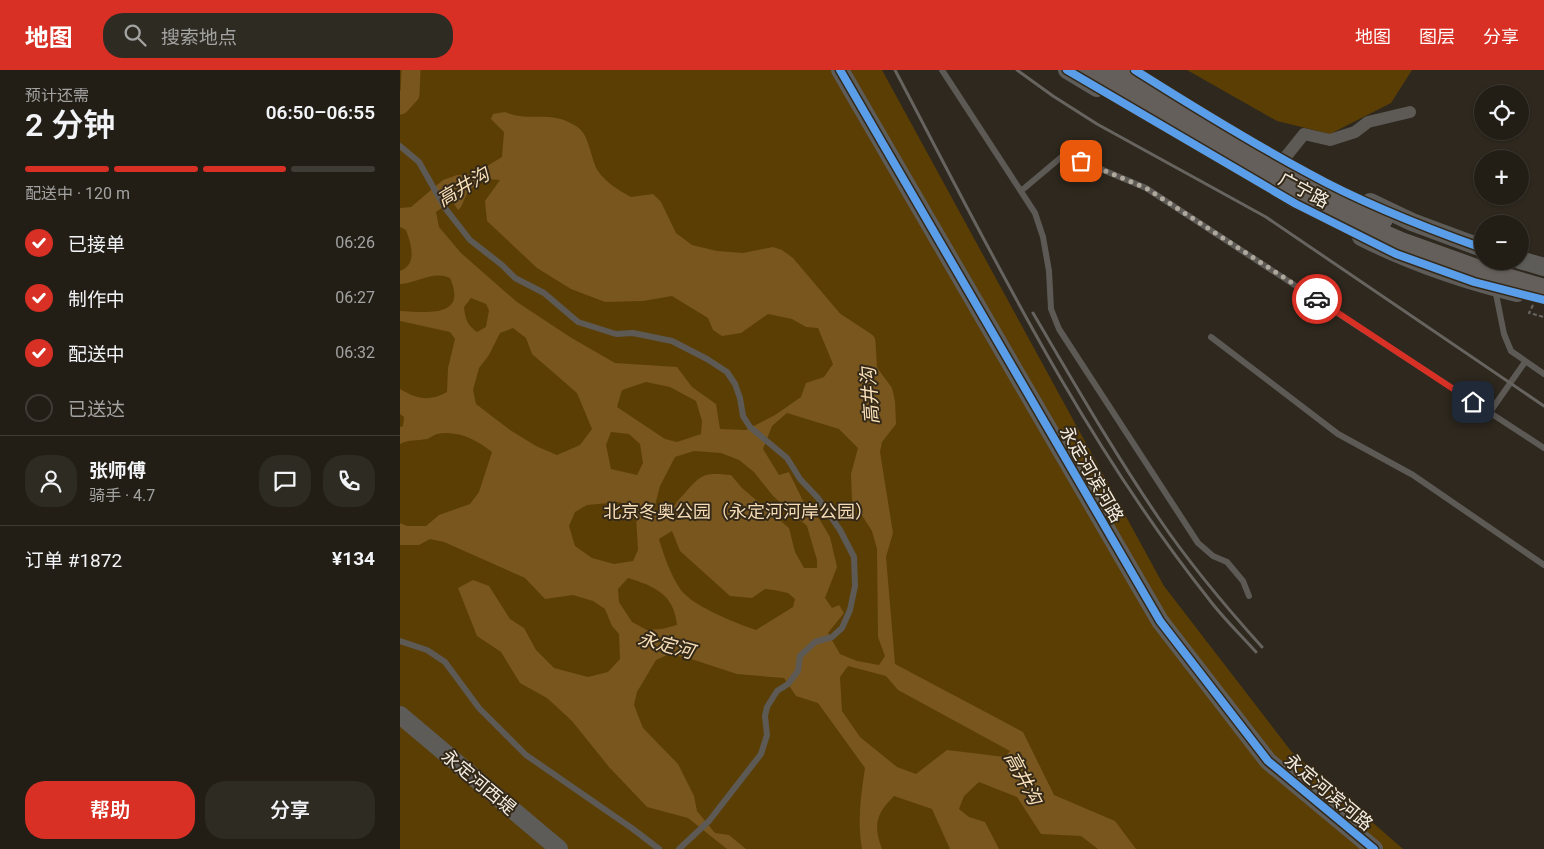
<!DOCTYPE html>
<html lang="zh">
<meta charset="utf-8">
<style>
body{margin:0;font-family:Roboto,"Noto Sans SC",sans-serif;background:#2e2b23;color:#f1f3f6;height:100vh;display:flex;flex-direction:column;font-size:19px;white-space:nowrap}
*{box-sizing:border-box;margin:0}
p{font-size:16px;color:#a2a2a1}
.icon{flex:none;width:28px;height:28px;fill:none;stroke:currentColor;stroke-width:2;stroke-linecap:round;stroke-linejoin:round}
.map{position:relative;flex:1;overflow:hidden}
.sheet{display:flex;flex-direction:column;background:#221e16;width:400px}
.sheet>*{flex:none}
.tools{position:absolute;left:1074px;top:15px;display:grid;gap:10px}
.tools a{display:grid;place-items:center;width:55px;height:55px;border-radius:50%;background:#221e16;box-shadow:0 1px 4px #0004,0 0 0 1px #3f3c35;font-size:25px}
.pin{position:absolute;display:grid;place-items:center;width:42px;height:42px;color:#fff;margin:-21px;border-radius:10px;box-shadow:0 2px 8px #0006}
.courier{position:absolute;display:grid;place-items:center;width:50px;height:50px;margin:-25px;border:4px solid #d93025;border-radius:50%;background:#fff;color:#222;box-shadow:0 1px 6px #0007}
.head em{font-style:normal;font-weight:600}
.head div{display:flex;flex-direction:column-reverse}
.head{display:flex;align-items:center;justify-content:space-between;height:85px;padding:0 25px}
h1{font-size:32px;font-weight:600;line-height:38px}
.bar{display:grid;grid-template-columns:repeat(4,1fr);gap:8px 5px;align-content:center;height:60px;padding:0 25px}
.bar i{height:6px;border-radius:4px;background:#3f3c35}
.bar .active{background:#d93025}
.bar p{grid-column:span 4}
.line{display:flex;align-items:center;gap:12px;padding:0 25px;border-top:1px solid #3f3c35}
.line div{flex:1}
.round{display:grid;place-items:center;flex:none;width:52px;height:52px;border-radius:20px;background:#2e2b23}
ol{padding:0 25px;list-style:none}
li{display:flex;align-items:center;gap:15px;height:55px}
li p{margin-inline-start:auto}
li .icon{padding:5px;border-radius:50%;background:#d93025;color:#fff;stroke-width:4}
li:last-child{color:#a2a2a1}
li i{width:28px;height:28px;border:2px solid #3f3c35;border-radius:50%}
.button{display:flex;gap:10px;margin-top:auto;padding:10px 25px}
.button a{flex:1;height:58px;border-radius:20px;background:#d93025;color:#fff;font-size:20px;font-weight:600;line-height:58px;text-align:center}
.button a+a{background:#2e2b23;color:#f1f3f6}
header{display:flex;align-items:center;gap:30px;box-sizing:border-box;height:70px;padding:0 25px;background:#d93025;color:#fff}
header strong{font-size:24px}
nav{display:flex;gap:28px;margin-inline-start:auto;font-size:18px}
.search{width:350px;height:45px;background:#2e2b23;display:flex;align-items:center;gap:12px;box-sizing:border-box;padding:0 18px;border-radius:20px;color:#a2a2a1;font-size:19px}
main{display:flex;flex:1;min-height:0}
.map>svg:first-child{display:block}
</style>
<header>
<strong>地图</strong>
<div class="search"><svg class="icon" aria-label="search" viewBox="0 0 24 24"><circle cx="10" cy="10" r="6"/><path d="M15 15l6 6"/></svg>搜索地点</div>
<nav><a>地图</a><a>图层</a><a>分享</a></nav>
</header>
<main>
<section class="sheet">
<div class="head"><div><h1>2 分钟</h1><p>预计还需</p></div><em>06:50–06:55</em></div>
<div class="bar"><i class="active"></i><i class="active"></i><i class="active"></i><i></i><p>配送中 · 120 m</p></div>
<ol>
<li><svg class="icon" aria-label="check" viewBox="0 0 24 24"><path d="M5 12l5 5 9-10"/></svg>已接单<p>06:26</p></li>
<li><svg class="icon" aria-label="check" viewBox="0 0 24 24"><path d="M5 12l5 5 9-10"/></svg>制作中<p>06:27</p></li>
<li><svg class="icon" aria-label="check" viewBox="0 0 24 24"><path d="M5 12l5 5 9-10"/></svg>配送中<p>06:32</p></li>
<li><i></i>已送达</li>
</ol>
<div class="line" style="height:90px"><a class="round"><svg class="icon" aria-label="person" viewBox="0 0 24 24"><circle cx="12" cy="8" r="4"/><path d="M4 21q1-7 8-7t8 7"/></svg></a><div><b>张师傅</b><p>骑手 · 4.7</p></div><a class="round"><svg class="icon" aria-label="chat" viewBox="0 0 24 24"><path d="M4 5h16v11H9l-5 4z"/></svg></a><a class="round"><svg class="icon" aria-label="phone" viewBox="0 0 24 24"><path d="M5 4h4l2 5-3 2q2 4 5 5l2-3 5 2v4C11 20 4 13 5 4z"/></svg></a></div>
<div class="line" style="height:65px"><div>订单 #1872</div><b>¥134</b></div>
<div class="button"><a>帮助</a><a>分享</a></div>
</section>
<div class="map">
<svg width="1144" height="779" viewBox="0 0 1144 779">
<rect width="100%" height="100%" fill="#2e281e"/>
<path fill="#5b3e04" d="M0,0H482L764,516L891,681L1003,779H0Z
M787,0H1012L991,33L930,64L877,51Z"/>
<path fill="#78561e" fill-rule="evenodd" d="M105,42C131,53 149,39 176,56C190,64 190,88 198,101C205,112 220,121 231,127L253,124L261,132L276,163L292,175L317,181L343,183L373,177L382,180L393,188L443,247L462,277L492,318L495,331L496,354L482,372L480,382L493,463L486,487L495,594L623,662L654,725L715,751L736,779H698L681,766L641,764L617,727L579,712L564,726L559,739L569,747L585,752L599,779H550L532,739L494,726C476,744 473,755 482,779H462C457,752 461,724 465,698L418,633L396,626L384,608L337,604L285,587L267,585L256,590L237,622L234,635L243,658L278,694L294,726L297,741L315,763L329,765L346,779H327L288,748L247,737L209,697L172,651L147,628L120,613L101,582L77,566L58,518L73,510L89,516L110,549L124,558L136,580L154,598L188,607L208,602L220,589L219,564L212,556L205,539L193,531L173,525L145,529L125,508L44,472L30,469L19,475H0V453L7,456H26L39,445L70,434L79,422L92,382C77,370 58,360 37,364C34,365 30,368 27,369C17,371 9,369 0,374V357L3,356L4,347L0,344V319C17,329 29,332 47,322L48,298L55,269L50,262L0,251V241C26,242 68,249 50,208C34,200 17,213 0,214V201C18,194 11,174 6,160L0,157V138L11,137L43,110L57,105L74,104L102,87L104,62L91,49L93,44ZM86,109L100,110L85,131L87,151L137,198L171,219L205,232L243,231L272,226L308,248L313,260L322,266L341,263L368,244L392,249L406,257L418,258L433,294L424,307L406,313L401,327L375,345L346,360L320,359L316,334L292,317L277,297L215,293L170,267L117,232L61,183L39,157L36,142L52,131L58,140L61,137L68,121ZM71,228L86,234L89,240L86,257L77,262C67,255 65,248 64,237ZM113,258L126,268L132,284L177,323L192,359L180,375L157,385L136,376L110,360L76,334L73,320L79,298L89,285L100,263ZM246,312L270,317L296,331L302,351L301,364L277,372L265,369L217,337L222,320ZM387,343L439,359L458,378L451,404L452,430L472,461L477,479L478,567L485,586L479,595L457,591L440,584L428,563L444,543L439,535L432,538L425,528L437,497L430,467L420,450L402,429L389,402L379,405L363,379L372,356ZM211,362L229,364L240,374L243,393L237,405L211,399L206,375ZM294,381L321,383L339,390L354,402L373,426L407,456L417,490V498H404L395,482L389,458L342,418L331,405C304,402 301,404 284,424C278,430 274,435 271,443L263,444L254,439L260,416L275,387ZM220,432L236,446L238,480L233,491L214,494L192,488L175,476L169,456L175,442L187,435ZM272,461L280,481L330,526L352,528L365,519L374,520L388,523L395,529L393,537L356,560C336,553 294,537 281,520C271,506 264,486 259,469ZM228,508C254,516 274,524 277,555L262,559L247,560L232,552L219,532L218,519ZM448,596L486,606L498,620L610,681L605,687L547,680L516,704L497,697L460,667L442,641L440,607Z"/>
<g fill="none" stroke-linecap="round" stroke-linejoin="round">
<path stroke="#78561e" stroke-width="19" d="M0,35L10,24L11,0
M434,251L466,272L468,307"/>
<path stroke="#696561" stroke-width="2" stroke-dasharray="4 2.5" stroke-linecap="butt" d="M1133,235L1129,243L1144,247"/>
<path stroke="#5d5a56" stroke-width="6" d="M542,0L635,143L643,167L649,201L651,239L659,259L798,473L813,486L827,492L843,511L849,526
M0,76L19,92L45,138L70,170L102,195L115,208L144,223L178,252L216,264L233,263L272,271L307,289L327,302L335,314L340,328L343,346L350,357L387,388L400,409L418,428L440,460L454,487L455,516L450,540L442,558L432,567L415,572L400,586L398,601L388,614L377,621L367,637L365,646L367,665L361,684L309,751L279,779
M621,121L665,84L746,118L1144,378
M1095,219L1104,264L1111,281L1144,304
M811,267L938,364L1013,405L1144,495
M1090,342L1125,292
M0,571L27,580L45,592L79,638L126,685L233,759L259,779"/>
<path stroke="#5d5a56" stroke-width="12" d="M884,89L904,64L930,70L955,62L968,52L1010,42"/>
<path stroke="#5e5c58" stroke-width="18" d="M440,0L760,551L868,691L974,779
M667,0L697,18
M970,132L1012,152L1082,178
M961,167C1011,192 1063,210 1117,223
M1120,190L1144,197
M0,645L159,779"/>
<path stroke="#645f5a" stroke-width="22" d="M687,0L897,128L1001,173L1079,201L1144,220
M718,0L906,112L982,149"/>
<path stroke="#67645f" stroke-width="3" d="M495,0C590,180 681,368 808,528C822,547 840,564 856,582
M617,0L653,26L697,54L866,147L1144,336
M633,243C673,311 713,381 758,447C789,493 825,536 862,577"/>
<defs>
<path id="cycleway" d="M440,0L760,551L868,691L974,779
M667,0L896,134L996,184L1074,212L1144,230
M735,0C792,36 849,71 908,103C964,134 1023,157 1082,178"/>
</defs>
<use href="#cycleway" stroke="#342918" stroke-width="11"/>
<use href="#cycleway" stroke="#5a9eea" stroke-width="8"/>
</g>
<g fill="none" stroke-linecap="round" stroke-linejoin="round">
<path stroke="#afa89d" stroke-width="5" stroke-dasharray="0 9" d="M681,91L746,118L917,229"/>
<path stroke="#d93025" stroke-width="6" d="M917,229L1073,332"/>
</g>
<g text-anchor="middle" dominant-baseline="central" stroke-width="4" stroke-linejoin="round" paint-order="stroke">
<g font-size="18" fill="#f4ede2" stroke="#342918">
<text transform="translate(904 120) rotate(28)">广宁路</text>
<text transform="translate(692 404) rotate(60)">永定河滨河路</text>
<text transform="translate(79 712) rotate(40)">永定河西堤</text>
<text transform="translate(929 722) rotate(40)">永定河滨河路</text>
</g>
<g font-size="18" fill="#f5dcb6" stroke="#342918">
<text x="338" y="441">北京冬奥公园（永定河河岸公园）</text>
</g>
<g font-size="19" font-style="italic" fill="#f8dfb9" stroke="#342918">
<text transform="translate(63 117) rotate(-31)">高井沟</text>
<text transform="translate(470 326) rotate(-94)">高井沟</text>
<text transform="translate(266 575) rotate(15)">永定河</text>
<text transform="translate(623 708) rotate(62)">高井沟</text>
</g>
</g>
</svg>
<div class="tools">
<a><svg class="icon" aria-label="locate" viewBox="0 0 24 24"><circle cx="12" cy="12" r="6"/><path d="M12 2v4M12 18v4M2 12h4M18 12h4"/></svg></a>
<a>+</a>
<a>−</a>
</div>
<div class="pin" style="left:681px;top:91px;background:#ea580c"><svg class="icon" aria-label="bag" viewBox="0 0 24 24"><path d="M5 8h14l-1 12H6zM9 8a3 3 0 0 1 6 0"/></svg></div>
<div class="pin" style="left:1073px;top:332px;background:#1f2937"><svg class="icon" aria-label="home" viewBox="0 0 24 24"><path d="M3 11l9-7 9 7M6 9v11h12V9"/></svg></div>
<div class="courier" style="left:917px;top:229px"><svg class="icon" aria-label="car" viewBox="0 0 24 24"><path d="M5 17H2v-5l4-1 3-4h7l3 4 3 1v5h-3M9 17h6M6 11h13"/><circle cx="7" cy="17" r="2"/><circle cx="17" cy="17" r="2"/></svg></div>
</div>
</main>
